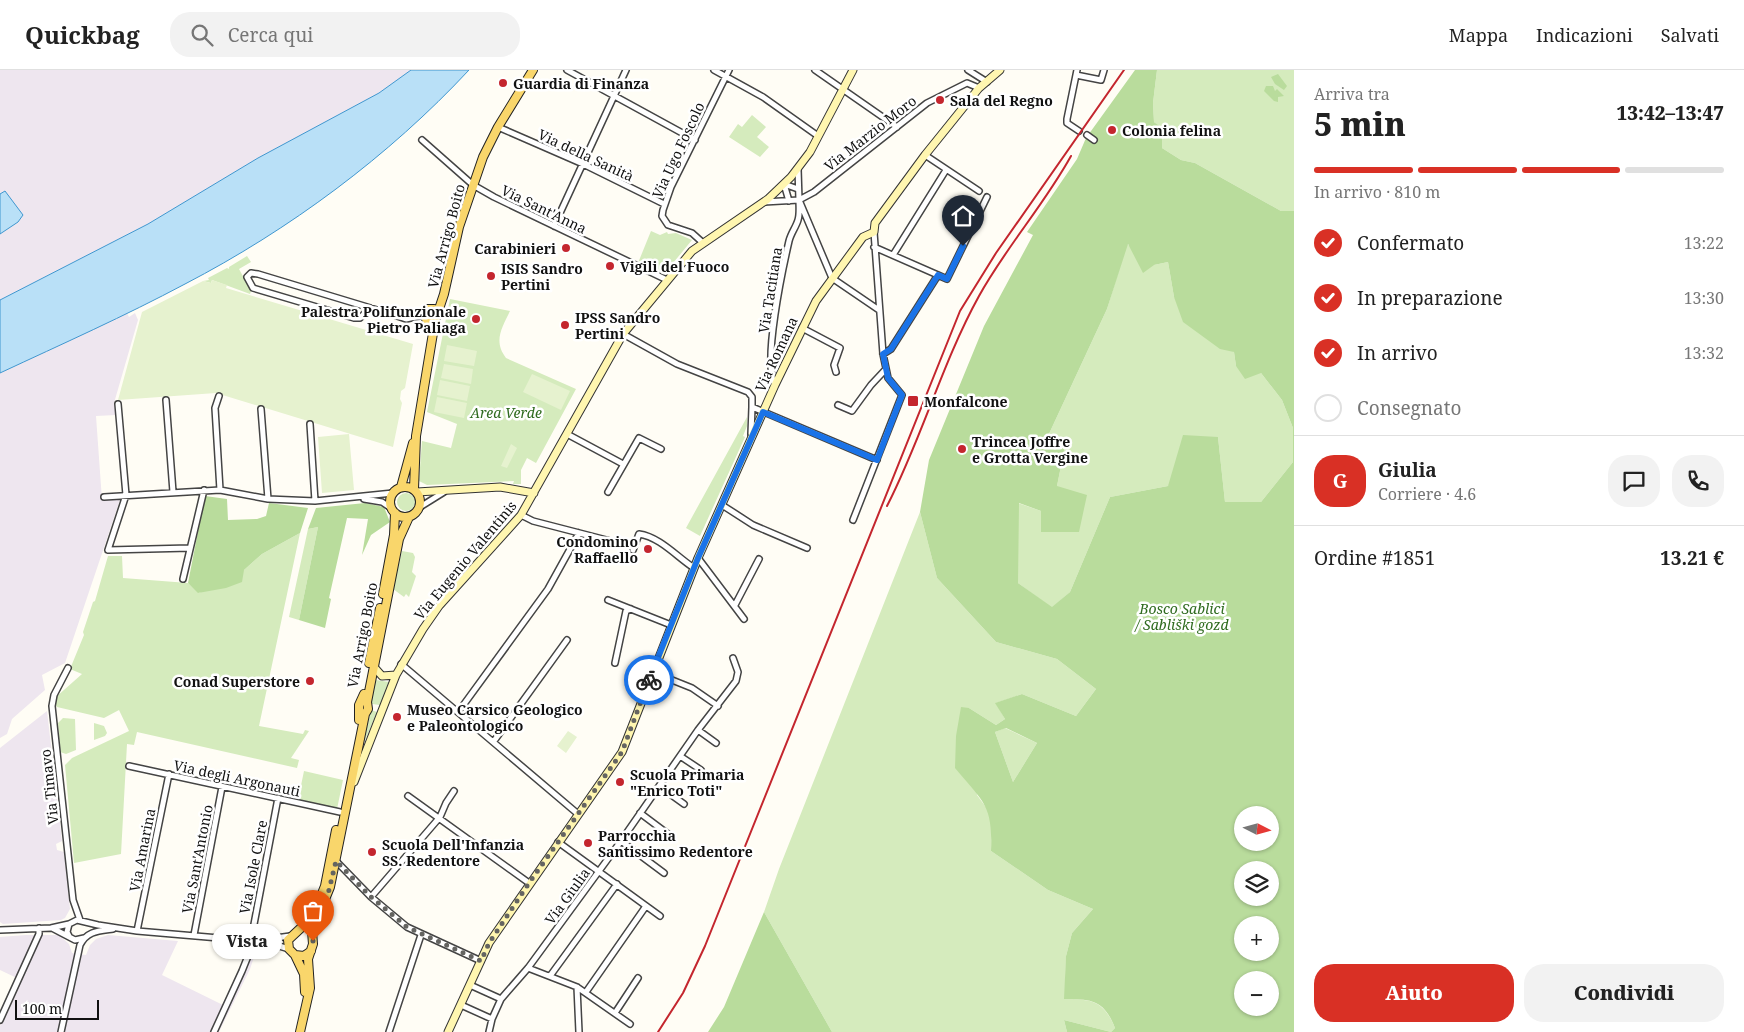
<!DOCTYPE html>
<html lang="it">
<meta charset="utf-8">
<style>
body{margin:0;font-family:"Noto Serif",serif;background:#f2f2f2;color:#222;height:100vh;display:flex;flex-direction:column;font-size:19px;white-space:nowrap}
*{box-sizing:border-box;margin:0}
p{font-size:16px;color:#767676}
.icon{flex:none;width:28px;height:28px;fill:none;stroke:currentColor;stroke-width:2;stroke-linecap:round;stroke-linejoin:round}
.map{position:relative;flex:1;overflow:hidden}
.drawer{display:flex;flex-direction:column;background:#fff;width:450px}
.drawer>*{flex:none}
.needle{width:32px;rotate:96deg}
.controls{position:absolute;left:1234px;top:736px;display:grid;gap:10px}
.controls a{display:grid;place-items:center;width:45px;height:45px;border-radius:50%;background:#fff;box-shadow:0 1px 4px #0004;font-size:25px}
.scale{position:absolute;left:15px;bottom:12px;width:84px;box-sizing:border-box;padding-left:5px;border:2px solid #111;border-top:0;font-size:14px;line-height:18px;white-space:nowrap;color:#111;-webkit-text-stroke:4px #fff;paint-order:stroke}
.pin{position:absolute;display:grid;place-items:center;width:42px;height:42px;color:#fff;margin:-51px -21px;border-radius:50% 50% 50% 0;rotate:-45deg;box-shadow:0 0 5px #0007}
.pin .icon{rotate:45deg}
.courier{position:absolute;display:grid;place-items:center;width:50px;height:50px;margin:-25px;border:4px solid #1a73e8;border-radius:50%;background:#fff;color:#222;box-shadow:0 1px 6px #0007}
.bubble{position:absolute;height:35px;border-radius:18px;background:#fff;box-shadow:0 1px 4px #0004;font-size:16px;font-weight:800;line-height:35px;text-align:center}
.overview em{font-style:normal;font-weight:800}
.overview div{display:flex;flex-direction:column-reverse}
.overview{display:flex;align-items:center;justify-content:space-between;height:85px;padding:0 20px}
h1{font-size:32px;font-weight:800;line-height:38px}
.bar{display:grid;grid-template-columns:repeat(4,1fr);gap:8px 5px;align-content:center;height:60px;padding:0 20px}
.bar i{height:6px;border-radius:4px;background:#e0e0e0}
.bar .selected{background:#d93025}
.bar p{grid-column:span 4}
.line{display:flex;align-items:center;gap:12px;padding:0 20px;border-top:1px solid #e0e0e0}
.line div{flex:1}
.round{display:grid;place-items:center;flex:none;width:52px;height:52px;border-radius:20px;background:#f2f2f2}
ol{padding:0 20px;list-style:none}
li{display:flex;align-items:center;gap:15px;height:55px}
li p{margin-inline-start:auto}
li .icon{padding:5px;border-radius:50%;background:#d93025;color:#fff;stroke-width:4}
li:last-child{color:#767676}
li i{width:28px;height:28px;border:2px solid #e0e0e0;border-radius:50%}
.cta{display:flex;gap:10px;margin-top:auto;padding:10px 20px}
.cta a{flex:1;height:58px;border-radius:20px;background:#d93025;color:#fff;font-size:20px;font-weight:800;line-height:58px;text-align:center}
.cta a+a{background:#f2f2f2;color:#222}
header{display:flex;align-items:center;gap:30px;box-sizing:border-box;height:70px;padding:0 25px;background:#fff;border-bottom:1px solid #e0e0e0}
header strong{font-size:24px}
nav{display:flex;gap:28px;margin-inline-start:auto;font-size:18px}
.search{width:350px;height:45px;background:#f2f2f2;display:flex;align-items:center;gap:12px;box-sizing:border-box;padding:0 18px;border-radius:20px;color:#767676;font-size:19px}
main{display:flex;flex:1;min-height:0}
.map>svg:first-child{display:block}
</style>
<header>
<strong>Quickbag</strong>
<div class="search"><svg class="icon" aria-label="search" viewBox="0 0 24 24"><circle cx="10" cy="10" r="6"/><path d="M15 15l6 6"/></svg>Cerca qui</div>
<nav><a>Mappa</a><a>Indicazioni</a><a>Salvati</a></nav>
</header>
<main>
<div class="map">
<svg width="1294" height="962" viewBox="0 0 1294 962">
<rect width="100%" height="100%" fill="#fffdf5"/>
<path fill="#eee6ef" d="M0,0H411L379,23L258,88L148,154L0,230Z
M127,243L129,247L135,243L138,250L114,333L116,345L96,346L102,430H120L65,593L42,605L45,620L12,649L7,664L0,668V303Z
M47,641L62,771L56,774L57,780L64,782L70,839L65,848L61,850L3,854L0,852V678Z
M26,865H59L69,874L72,883L86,885L90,875L96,869L108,865L178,871L162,905L223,935L241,899L248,878H257L250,899L219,962H0V956L21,910L0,900V867Z"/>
<path fill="#d5ebbd" d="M1157,0H1294V141H1281L1195,93L1181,90L1162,78L1161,58L1154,52L1153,33Z
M752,45L766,57L757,67L769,77L760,87L729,67L738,54L742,57Z
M651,161L660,165L667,162L668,164L676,163L692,170L664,204L638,193Z
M1127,174L1154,195L1168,192L1174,227L1234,282L1236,296L1261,303L1282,330L1293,358V392L1261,432H1225L1218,367L1168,416L1110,427L1070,522L1052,538L1018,513V433L1041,441L1057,416L1065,376L1048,366L1107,239Z
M247,186L251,192L239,199L251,221L250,224L212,210L211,213L203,211L209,210L208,208L227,198L229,199V197Z
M450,229L510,241C502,258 493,271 506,288L576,319L536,393L527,388L521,400V414H513L514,411L427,415L419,411L422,371L451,378L457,354L427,342Z
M747,347V356L743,366L745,367L700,466L686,458Z
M397 432a9 9 0 1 1 18 0a9 9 0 1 1-18 0Z
M920,442L937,508L996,572L1057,589L1096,619L1076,646L1022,624L996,633L1005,649L996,655L969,638L977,725L988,740L992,754L991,781L1048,820L1093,839L1072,863L1066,886L1065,929C1092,929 1104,931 1115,958L1111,962L1064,950L1067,962H832L764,842L779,799Z
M318,457L299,550L289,547L308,459Z
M300,463L259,656L303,664L305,660L309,661L291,688L299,690L297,698L137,662L134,675L127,674L121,784L74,793L65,695L72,688L129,661L119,640L104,648L57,637L55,635L56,627L82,604L70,599L84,565L83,562L93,532L95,531L108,486H122L123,508L188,513L199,523L244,500L262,484Z
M402,481L413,483L415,487L412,502L416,506L409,527L406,524L404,527L393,519Z
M376,610L389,612L380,635L372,634L371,631Z
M371,640L377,642L363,675Z
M63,648L75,649L76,680L66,684L60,682L58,653Z
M94,653L104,656L107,663L105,666L94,670Z
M1005,658L1037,673L1013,712L995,662Z
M304,701L343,710L337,739L298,730Z"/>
<path fill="#b9dc9c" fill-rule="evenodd" d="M1135,0H1157L1153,33L1154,52L1162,58V78L1181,90L1195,93L1281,141H1294V962H1067L1064,950L1111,962L1115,958C1104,930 1092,929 1064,929L1066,886L1072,863L1093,839L1048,820L991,781C993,734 983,732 955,698L956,666L961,637L969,638L996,655L1005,649L995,633L1022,624L1076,646L1096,619L1057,589L996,572L937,508L920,442L929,390L984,256L1033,165L1027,162L1077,89L1086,68ZM1128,174L1143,203L1154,195L1168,192L1174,227L1183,252L1220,279L1234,282L1236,296L1245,309L1261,303L1282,330L1293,358V392L1261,432H1225L1218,367L1183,365L1168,416L1110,427L1070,522L1052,537L1018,513L1019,433L1041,441V462H1079L1087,425L1057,416L1065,376L1048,366L1107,239ZM1006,658L1037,673L1013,712L995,662ZM1242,745H1270V772H1242ZM1242,800H1270V828H1242ZM1242,855H1270V882H1242ZM1242,910H1270V938H1242Z
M1278,4L1287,16L1284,20L1275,14L1271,7Z
M1266,16H1273L1275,21L1277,19L1284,26L1278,27V32L1274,31L1264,21Z
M205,426L227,429L228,450L257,449L266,446L269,433L308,438L300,463L262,484L244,500L242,512L226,518L198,523L188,513Z
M365,433L384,437L390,452L371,465L362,485L368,449L347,448L329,528L331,529L325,558L299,550L318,457L308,459L316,438Z
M764,842L832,962H708L724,937Z"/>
<path fill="#e6f2cf" d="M212,210L227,215L226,218L413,274L405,318L401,321L400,329L402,333L393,377L216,323L118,330L142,242L203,211L211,213Z
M447,275L477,281L474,296L444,291Z
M444,294L473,299L471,314L441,308Z
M532,304L570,321L561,340L523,322Z
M440,310L470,316L467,331L437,325Z
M437,327L467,333L464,348L434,342Z
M349,364L354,420L322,423L318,367Z
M511,374L517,378L507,398L501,396Z
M568,661L577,667L566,683L557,676Z"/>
<path fill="#b9e0f7" stroke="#3f96cf" d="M411,0H469C389,86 289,160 185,214C125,246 62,274 0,303V230L148,154L258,88L379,23Z
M5,121L23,145L18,152L0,164V124Z"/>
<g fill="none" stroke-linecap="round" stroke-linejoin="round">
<defs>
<path id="street" d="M567,0L695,70
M714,0L763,27L818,66
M815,0L897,57
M968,0L987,12
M1077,0L1067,49V53L1079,61
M1076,5L1101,10L1104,0
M498,57L583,94L664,134
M1087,65L1094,70
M422,70L473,115L494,127L667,210
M925,85L979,121
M798,99L799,130L832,208L879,240
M784,114L789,131
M784,114L798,119
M764,132L799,130L814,122L927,33L967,13L979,18
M554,156L626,0
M702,172L692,163L668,155L662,146L663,140L671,117L729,0
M874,177L947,209L987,127
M893,185L946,100
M370,238L360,248H354L253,218L247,207L251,203L258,204L397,246L406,249L424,245
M802,258L840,278L834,295L836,302
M623,264L677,294L748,322L752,327V337L877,390
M883,284L891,279L938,205
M775,315C762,294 783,197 789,171C791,163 796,157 798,150C800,144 799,136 799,130
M219,326L215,338L220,420
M166,330L173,422
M118,334L126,425L108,480L190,478
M838,335L852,341L871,315L886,299
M261,339L268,429
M310,354L315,431
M567,364L623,394
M751,364L752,337
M608,422L639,368L661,379
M104,427L220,420L268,429L315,431L393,423
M364,429L382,432L391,438
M722,435L753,455L807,478
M420,437L444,422
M521,445L533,451L622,474
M853,450L902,325L888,308L883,284L874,162
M633,480L639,464C660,467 677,487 694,498
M698,488L744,549
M183,509L204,420
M608,530L671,555
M735,535L759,489
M615,593L626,541L631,539
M401,594L578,744
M68,598L54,625L52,636L73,830L80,850
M652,602L692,618L718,636
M459,641L548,519L579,463
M698,660L716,673
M494,671L567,570
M680,686L701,700
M129,696L340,742
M659,716L684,734
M408,726L529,813
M640,743L672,767
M621,771L664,803
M558,772L660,846
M336,791L371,827L407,857L481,891
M371,827L440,747L446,733L454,721
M52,858L75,870L84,868
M0,860L51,858L69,854
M137,861L169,704
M194,865L222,717
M69,866L67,862L69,854L77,850L98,855L137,861L254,871L290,866
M251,870L278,728
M266,872L289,879
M528,898L577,917L630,954
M550,906L617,814
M470,915L501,929
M577,917L579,962
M586,922L646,836
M461,935L492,949
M615,943L638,908
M0,950L39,864V858
M61,962L80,875C87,861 98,861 113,859
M214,962L242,901L254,871
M389,962L421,865
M489,962L492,949L501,929L528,898L621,771L698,660L736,611L738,602L733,588"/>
<path id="secondary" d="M417,422L500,417L534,423
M374,597L382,606L396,605
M354,712L396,605L423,559L439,536L521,445L623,264L692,181L768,129L791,107L810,82L853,0
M448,962L489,873L622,682L698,488L775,315L816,231L863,167L874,162L875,153L925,85L979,18L1000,0"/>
<path id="primary" d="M431,252L427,251L424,245L427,239H434
M390 432a15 15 0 1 1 30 0a15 15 0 1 1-30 0Z
M401,417L413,373
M414,419L416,366L435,251L444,224L459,157L483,87L498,57L533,0
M383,524L394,465L395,443
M369,593L380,538
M359,650V635L364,624
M311,881L304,886L295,885L289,879L288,870L303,856L317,836L325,816L336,760
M295,885L304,904L305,922
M300,962L310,918L308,889L313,874L312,861L330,817L365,644L368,639L367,632L399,469L409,447"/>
</defs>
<use href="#street" stroke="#444" stroke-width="8"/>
<use href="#secondary" stroke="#333" stroke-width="9"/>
<use href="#primary" stroke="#222" stroke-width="10"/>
<use href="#street" stroke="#fff" stroke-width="5"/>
<use href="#secondary" stroke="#fff6b0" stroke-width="7"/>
<use href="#primary" stroke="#f9d66b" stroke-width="8"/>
<path stroke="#c4262e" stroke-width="2" d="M887,436C922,368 942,293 979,226C1006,177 1044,135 1071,86
M658,962L683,923L705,876L960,241L996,183L1124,0"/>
</g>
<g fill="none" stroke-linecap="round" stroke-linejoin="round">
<path stroke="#646461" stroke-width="5" stroke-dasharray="0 9" d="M313,871L314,852L328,824L336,791L371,827L407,857L481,891L489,873L529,813L622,682L649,610"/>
<path stroke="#1a73e8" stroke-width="6" d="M649,610L698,488L763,342L877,390L902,325L888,308L883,284L891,279L938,205L947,209L963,176"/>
</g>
<g fill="#c4262e" stroke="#fff" stroke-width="2">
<circle cx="503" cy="13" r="5"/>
<circle cx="940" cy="30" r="5"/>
<circle cx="1112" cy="60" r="5"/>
<circle cx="566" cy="178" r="5"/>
<circle cx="610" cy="196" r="5"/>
<circle cx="491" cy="206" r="5"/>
<circle cx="476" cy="249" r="5"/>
<circle cx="565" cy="255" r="5"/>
<rect x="907" y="325" width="12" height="12" rx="2.5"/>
<circle cx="962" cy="379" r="5"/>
<circle cx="648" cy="479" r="5"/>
<circle cx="310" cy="611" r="5"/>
<circle cx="397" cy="647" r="5"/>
<circle cx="620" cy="712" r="5"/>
<circle cx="588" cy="773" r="5"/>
<circle cx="372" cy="782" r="5"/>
</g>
<g text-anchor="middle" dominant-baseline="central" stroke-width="5" stroke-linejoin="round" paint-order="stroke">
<g font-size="14" font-weight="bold" fill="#111" stroke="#fff" text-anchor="start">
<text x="513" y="13">Guardia di Finanza</text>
<text x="950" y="30">Sala del Regno</text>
<text x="1122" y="60">Colonia felina</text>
<text x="556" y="178" text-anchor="end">Carabinieri</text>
<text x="620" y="196">Vigili del Fuoco</text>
<text x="501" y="198">ISIS Sandro<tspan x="501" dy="16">Pertini</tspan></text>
<text x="466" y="241" text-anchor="end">Palestra Polifunzionale<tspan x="466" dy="16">Pietro Paliaga</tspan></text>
<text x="575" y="247">IPSS Sandro<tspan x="575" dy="16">Pertini</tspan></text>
<text x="924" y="331">Monfalcone</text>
<text x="972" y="371">Trincea Joffre<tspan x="972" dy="16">e Grotta Vergine</tspan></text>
<text x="638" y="471" text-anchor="end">Condomino<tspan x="638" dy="16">Raffaello</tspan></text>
<text x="300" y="611" text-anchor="end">Conad Superstore</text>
<text x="407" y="639">Museo Carsico Geologico<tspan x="407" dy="16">e Paleontologico</tspan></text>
<text x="630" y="704">Scuola Primaria<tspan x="630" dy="16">"Enrico Toti"</tspan></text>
<text x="598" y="765">Parrocchia<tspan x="598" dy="16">Santissimo Redentore</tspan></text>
<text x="382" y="774">Scuola Dell'Infanzia<tspan x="382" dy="16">SS. Redentore</tspan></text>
</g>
<g font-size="14" fill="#111" stroke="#fff">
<text transform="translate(870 63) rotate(-38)">Via Marzio Moro</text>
<text transform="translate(678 80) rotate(-65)">Via Ugo Foscolo</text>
<text transform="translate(586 85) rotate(25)">Via della Sanità</text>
<text transform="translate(544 139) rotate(26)">Via Sant'Anna</text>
<text transform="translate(446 166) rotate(-75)">Via Arrigo Boito</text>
<text transform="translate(770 220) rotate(-81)">Via Tacitiana</text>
<text transform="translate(776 284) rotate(-65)">Via Romana</text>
<text transform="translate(465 490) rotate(-50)">Via Eugenio Valentinis</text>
<text transform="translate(362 565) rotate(-79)">Via Arrigo Boito</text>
<text transform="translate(237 708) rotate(12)">Via degli Argonauti</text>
<text transform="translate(49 717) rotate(-96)">Via Timavo</text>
<text transform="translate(142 780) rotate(-79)">Via Amarina</text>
<text transform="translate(197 789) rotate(-79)">Via Sant'Antonio</text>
<text transform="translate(253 797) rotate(-79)">Via Isole Clare</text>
<text transform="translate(567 826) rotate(-54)">Via Giulia</text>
</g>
<g font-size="14" font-style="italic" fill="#2f6b1f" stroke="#fff">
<text x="506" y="342">Area Verde</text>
<text x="1182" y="538">Bosco Sablici<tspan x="1182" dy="16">/ Sabliški gozd</tspan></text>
</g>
</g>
</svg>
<div class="controls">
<a><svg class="needle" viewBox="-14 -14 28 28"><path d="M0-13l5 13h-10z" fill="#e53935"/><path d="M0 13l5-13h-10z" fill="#767676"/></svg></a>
<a><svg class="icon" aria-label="layers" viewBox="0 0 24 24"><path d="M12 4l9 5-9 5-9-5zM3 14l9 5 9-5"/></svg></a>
<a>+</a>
<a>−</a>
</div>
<div class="scale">100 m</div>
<div class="pin" style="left:313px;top:871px;background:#ea580c"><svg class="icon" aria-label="bag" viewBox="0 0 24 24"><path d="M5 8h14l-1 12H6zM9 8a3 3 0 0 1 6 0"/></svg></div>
<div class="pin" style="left:963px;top:176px;background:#1f2937"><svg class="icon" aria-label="home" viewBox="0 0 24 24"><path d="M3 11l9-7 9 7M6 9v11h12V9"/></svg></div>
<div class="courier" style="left:649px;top:610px"><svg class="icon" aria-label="bike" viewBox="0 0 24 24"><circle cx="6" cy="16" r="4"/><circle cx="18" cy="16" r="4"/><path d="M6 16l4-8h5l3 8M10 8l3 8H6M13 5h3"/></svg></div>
<div class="bubble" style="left:212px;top:854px;width:70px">Vista</div>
</div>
<section class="drawer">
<div class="overview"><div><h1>5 min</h1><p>Arriva tra</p></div><em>13:42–13:47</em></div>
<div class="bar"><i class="selected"></i><i class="selected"></i><i class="selected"></i><i></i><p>In arrivo · 810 m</p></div>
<ol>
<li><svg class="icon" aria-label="check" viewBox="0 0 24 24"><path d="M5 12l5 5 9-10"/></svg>Confermato<p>13:22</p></li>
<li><svg class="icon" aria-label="check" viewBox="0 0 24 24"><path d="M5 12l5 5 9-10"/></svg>In preparazione<p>13:30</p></li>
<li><svg class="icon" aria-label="check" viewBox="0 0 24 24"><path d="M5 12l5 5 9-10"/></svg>In arrivo<p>13:32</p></li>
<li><i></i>Consegnato</li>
</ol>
<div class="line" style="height:90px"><b class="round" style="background:#d93025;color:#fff">G</b><div><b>Giulia</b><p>Corriere · 4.6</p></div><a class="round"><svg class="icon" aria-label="chat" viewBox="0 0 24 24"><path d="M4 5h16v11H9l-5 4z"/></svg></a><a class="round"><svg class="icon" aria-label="phone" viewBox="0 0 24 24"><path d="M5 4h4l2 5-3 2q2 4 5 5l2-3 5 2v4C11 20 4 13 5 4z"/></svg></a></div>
<div class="line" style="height:65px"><div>Ordine #1851</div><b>13.21 €</b></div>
<div class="cta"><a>Aiuto</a><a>Condividi</a></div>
</section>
</main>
